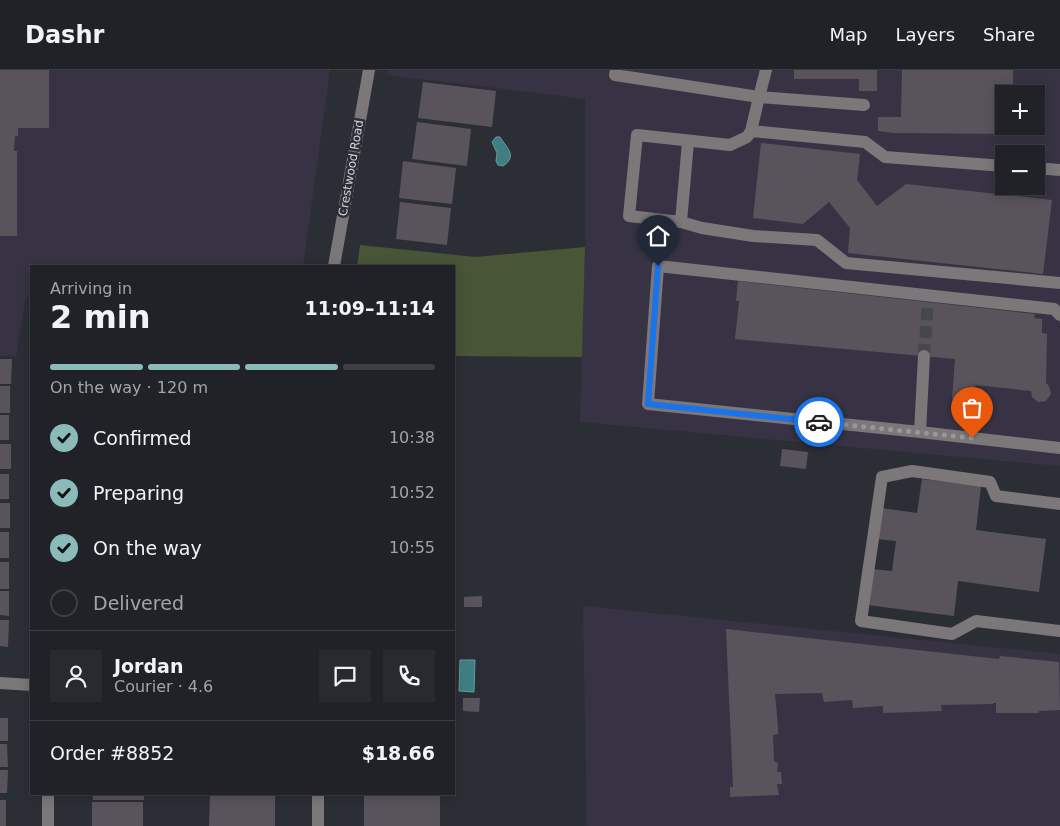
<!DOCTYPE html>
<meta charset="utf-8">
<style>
body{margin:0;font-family:"DejaVu Sans",sans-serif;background:#292a30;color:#f1f3f6;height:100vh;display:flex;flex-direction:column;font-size:19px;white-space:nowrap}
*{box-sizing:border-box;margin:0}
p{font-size:16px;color:#a2a4a8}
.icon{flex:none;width:28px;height:28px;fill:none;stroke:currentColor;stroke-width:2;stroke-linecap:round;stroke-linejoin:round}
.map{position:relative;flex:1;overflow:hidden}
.panel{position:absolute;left:30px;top:195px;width:425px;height:530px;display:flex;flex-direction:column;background:#212228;border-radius:0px;box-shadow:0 2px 12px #0003,0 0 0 1px #3e3f45}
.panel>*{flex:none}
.tools{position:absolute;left:995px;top:15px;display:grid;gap:10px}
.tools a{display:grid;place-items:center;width:50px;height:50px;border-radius:0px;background:#212228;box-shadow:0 2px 12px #0003,0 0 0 1px #3e3f45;font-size:25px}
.pin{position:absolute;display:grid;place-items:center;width:42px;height:42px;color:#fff;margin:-51px -21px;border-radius:50% 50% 50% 0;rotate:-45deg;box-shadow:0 0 5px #0007}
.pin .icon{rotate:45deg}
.courier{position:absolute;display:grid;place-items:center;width:50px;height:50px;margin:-25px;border:4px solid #1a73e8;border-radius:50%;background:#fff;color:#222;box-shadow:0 1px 6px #0007}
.summary em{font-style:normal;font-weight:700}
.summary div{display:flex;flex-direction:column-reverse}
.summary{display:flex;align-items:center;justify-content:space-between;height:85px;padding:0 20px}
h1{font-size:32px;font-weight:700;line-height:38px}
.bar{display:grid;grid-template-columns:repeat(4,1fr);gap:8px 5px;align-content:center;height:60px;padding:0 20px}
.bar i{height:6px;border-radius:4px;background:#3e3f45}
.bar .on{background:#8bbbb9}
.bar p{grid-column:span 4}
.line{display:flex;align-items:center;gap:12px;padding:0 20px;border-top:1px solid #3e3f45}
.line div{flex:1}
.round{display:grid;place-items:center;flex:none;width:52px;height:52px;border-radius:0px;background:#292a30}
ol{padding:0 20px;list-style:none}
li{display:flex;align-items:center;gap:15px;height:55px}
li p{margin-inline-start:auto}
li .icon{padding:5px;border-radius:50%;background:#8bbbb9;color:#111;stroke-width:4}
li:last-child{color:#a2a4a8}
li i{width:28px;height:28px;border:2px solid #3e3f45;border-radius:50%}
header{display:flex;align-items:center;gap:30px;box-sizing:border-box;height:70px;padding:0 25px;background:#212228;border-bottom:1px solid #3e3f45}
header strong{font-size:24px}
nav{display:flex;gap:28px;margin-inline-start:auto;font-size:18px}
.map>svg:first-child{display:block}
</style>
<header>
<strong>Dashr</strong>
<nav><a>Map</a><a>Layers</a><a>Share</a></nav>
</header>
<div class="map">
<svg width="1060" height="756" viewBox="0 0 1060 756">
<rect width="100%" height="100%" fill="#2c2e36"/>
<path fill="#383344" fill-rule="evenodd" d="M0,0H330L303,196H31V227H26L16,286H0Z
M388,0H1060V396L580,352L585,177V29L388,5ZM1004,24H1036V56H1004ZM1004,84H1036V116H1004Z
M583,536L1060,584V756H587Z"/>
<path fill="#485637" d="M360,175L475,187L585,177L582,287L454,286V196H357Z"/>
<path fill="#3f7f83" stroke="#6a989c" d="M496,67H500C505,76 519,86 503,96L498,95L496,91L497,83L492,72Z
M460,590H475L474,622L459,621Z"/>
<path fill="#59545c" d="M0,0H49V58H18V66H15L14,81H17V166H0Z
M794,0H877V21H859V9H794Z
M902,0H1013V24H1004V56H1013V64L895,63L878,61V47H901Z
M423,12L496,21L492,57L418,48Z
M417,52L471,59L467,96L412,89Z
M761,73L860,84L857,110L877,136L906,114L1052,130L1043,204L848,183L850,158L829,132L803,154L753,148Z
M403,91L456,98L452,134L399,128Z
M400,132L451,138L447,175L396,169Z
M738,211L1035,244L1034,248L1042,249V263L1047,264L1046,313L1049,316L1051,324L1046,331L1038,332L1032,327L1031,321L975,315L978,322H968L969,329H952L955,289L735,269L739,231H736Z
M0,289H12L11,314H0Z
M0,316H10V343H0Z
M0,345H9V370H0Z
M0,374H11V399H0Z
M782,379L808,382L806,399L780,396Z
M0,404H9V429H0Z
M922,409L981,416L976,460L1046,469L1039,522L958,511L954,546L867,535L872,499L892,501L896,471L877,469L882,438L917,443Z
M0,433H10V458H0Z
M0,462H9V488H0Z
M0,492H9V519H0Z
M0,521H9V546L0,545Z
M482,526V537H464V527Z
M0,550H9L8,577L0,576Z
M726,559L999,589L1000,586L1059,592L1060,640L1039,641V643H996V633H993V634L941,635L942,641L883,643V636L853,638L852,630L824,632L822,623L775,624L778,657V664L773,665L774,691L778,693L777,702H781L782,714H777L779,725L730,727V717H733Z
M463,628H480L479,642L463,641Z
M0,648H8V671H0Z
M0,674H7L8,697H0Z
M0,700H8L7,723H0Z
M93,724H144V730H93Z
M210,724H275V756H209Z
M364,725H440V756H364Z
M0,730H6V756H0Z
M92,732H143V756H92Z"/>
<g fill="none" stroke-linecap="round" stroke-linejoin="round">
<path stroke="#45464e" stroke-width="12" stroke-dasharray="12 6" stroke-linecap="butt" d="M924,286L928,232"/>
<path stroke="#7c7778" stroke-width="12" d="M616,0L615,5L759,27L751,61L865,72L885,87L1004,96
M766,0L759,27L864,35
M751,61L747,67L730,75L637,65L629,146L681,152L702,158L753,166L817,170L846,193L1060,213
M1036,98L1060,100
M681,152L688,72
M334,196L369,0
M924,286L920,362L1060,378
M920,362L648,334L658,196L1054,239L1060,245
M1060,434L996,426L990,412L912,401L882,407L861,551L952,564L976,551L1060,561
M0,613L31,615
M48,724V756
M318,756V724"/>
</g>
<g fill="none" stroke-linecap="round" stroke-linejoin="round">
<path stroke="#97989e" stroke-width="5" stroke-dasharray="0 9" d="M819,352L972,368"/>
<path stroke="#1a73e8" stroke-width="6" d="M658,196L648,334L819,352"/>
</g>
<g text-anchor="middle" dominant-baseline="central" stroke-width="5" stroke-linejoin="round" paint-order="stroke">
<g font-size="12" fill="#d0d1d6" stroke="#2c2e36">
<text transform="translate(351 98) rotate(-80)">Crestwood Road</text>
</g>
</g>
</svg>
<div class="tools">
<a>+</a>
<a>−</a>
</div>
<div class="pin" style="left:972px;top:368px;background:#ea580c"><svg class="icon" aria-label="bag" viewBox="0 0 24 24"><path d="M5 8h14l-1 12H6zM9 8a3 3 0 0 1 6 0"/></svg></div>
<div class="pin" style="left:658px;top:196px;background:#1f2937"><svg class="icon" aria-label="home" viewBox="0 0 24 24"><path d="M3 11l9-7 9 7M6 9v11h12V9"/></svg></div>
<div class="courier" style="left:819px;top:352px"><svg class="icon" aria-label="car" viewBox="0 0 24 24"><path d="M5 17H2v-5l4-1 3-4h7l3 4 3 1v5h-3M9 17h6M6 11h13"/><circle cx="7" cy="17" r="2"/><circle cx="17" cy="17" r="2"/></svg></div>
<section class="panel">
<div class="summary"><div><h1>2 min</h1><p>Arriving in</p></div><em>11:09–11:14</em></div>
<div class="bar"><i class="on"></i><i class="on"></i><i class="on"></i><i></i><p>On the way · 120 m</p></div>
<ol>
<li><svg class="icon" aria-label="check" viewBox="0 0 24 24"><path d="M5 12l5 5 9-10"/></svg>Confirmed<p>10:38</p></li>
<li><svg class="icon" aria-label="check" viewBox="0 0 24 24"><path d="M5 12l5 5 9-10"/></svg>Preparing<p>10:52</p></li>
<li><svg class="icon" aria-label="check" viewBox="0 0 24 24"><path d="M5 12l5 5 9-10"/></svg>On the way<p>10:55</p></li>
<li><i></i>Delivered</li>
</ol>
<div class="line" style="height:90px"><a class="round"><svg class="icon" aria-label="person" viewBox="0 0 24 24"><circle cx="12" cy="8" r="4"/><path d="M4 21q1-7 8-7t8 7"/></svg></a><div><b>Jordan</b><p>Courier · 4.6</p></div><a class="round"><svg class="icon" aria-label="chat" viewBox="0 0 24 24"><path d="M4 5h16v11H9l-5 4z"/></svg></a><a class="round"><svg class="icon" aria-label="phone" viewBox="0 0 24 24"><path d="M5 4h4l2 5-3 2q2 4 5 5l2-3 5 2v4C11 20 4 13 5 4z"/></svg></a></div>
<div class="line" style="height:65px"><div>Order #8852</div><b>$18.66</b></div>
</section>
</div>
